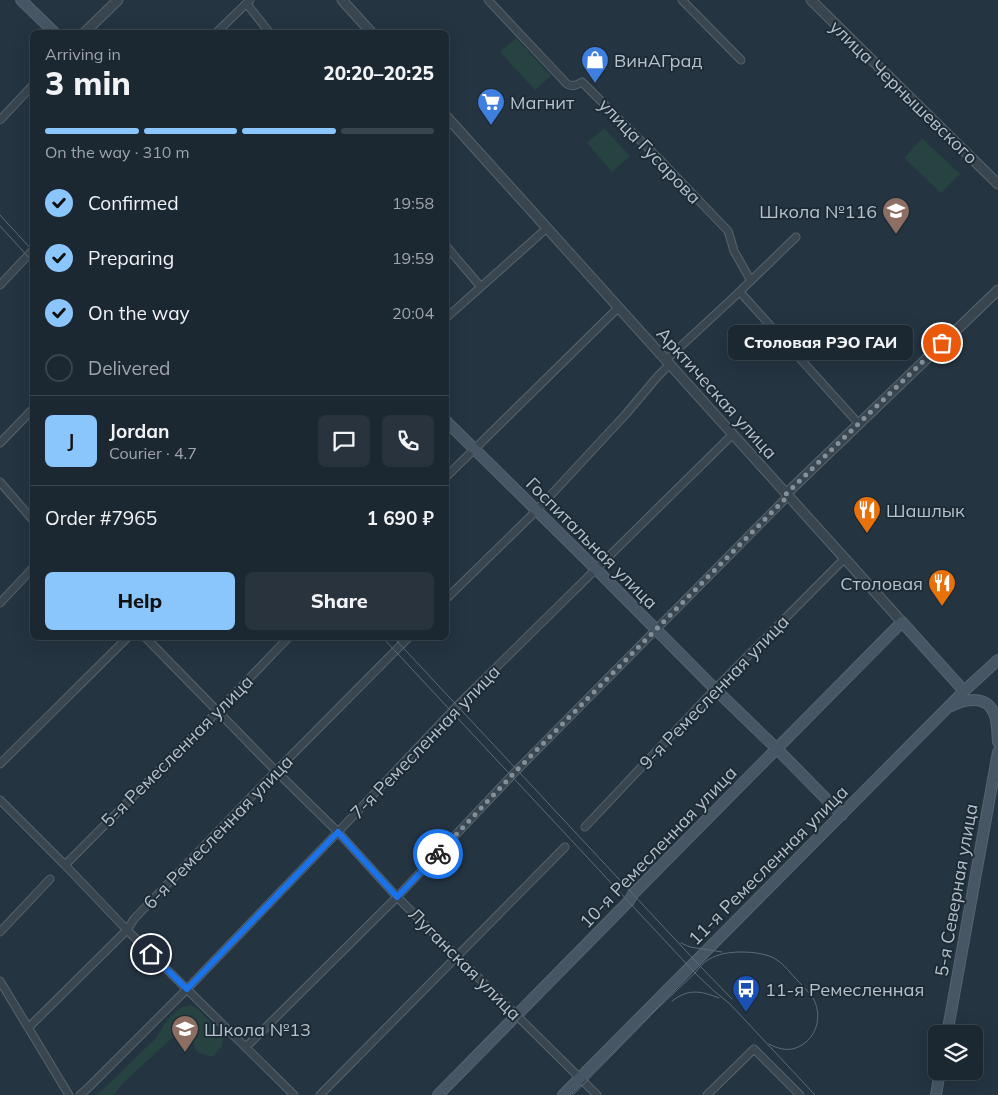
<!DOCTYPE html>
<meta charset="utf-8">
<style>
body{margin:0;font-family:Mulish,sans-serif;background:#28333d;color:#f1f3f6;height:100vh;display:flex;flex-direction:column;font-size:19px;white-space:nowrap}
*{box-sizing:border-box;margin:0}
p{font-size:16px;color:#a0a5ab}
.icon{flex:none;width:28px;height:28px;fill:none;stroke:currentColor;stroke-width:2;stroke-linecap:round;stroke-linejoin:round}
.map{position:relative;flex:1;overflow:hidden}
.drawer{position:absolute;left:30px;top:30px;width:419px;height:610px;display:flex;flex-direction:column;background:#1b2731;border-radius:8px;box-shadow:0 5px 20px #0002,0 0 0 1px #39444d}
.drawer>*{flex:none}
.controls{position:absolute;left:928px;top:1025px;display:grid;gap:10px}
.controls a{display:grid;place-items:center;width:55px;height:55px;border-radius:8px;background:#1b2731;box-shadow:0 5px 20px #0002,0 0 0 1px #39444d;font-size:25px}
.pin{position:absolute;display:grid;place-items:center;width:42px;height:42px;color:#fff;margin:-21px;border:2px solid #fff;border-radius:50%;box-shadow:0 1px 5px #0007}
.courier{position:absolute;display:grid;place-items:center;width:50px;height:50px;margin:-25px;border:4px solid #1a73e8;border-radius:50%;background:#fff;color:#222;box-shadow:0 1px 6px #0007}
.bubble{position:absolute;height:35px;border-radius:8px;background:#1b2731;box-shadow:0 5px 20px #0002,0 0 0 1px #39444d;font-size:16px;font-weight:800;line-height:35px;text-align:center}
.headline em{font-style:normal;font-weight:800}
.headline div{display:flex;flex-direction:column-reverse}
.headline{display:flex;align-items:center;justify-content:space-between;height:85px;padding:0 15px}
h1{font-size:32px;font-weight:800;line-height:38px}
.bar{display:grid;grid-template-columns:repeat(4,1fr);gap:8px 5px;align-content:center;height:60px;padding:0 15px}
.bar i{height:6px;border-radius:4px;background:#39444d}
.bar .on{background:#8ac6fb}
.bar p{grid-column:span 4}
.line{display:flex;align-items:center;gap:12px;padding:0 15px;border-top:1px solid #39444d}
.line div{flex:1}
.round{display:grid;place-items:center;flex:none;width:52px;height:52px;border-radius:8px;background:#28333d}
ol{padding:0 15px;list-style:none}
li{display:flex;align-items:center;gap:15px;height:55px}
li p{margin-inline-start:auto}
li .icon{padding:5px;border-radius:50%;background:#8ac6fb;color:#111;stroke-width:4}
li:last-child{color:#a0a5ab}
li i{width:28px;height:28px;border:2px solid #39444d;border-radius:50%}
.action{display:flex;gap:10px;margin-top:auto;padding:10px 15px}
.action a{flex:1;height:58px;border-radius:8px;background:#8ac6fb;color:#111;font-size:20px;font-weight:800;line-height:58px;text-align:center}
.action a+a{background:#28333d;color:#f1f3f6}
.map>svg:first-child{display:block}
</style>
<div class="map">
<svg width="998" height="1095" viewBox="0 0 998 1095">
<rect width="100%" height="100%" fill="#243441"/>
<path fill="#264241" d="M516,38L551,76L535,90L500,52Z
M604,128L630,156L612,172L587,143Z
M922,138L960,174L941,193L904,158Z
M191,1005L199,1010L223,1036L222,1046L214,1056H208L196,1051L192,1038L183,1034L172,1038L123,1083L114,1095H97L156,1038L167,1020L180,1008Z"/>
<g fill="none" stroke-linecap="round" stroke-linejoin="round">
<defs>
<path id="minor" d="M488,0L567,84C573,87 577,85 582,82L661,161L728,231L730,237L734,251L751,281
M682,0L741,60
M247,4L269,32
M217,32L250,0
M0,120L32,86
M446,246L481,287
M0,285L32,251
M740,292L859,424
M446,318L547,228
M666,360L734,297L796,237
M0,443L32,410
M446,477L619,307
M0,482L32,519
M446,599L536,511L626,414L658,376L670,364
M0,603L32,569
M146,638L276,771L338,832L397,897L597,1095
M0,764L127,638
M0,800L65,865L127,930L294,1095
M585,827L715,689L844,559
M65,865L218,711L288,638
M0,932L50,879
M0,981L69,1095
M29,1027L127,930L134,919L276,771L408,638
M246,1047L397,897L517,770L788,496
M80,1095L87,1089L187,989L338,832L457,706L733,434
M320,1095L565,847
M707,1095L754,1049L800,1095"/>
<path id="tertiary" d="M342,0L371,32
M811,0L998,184
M85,32L118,0
M446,116L902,622
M786,494L998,290"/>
<path id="secondary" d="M21,0L54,32
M446,421L596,569L715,689L777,749L842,815
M951,706C966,699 986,695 994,713C998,722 997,733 998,742
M947,1034L998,752
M438,1095L629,901L633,894L902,622L964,691
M563,1095L964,691L998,660
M936,1095L940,1071"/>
</defs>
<use href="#minor" stroke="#56646e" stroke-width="9"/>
<use href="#tertiary" stroke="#56646e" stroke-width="11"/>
<use href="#secondary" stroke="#56646e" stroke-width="12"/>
<use href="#minor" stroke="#394650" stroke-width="7"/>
<use href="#tertiary" stroke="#394650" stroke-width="9"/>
<use href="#secondary" stroke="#465664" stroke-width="10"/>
<path stroke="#5b6b78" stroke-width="1" d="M0,215L32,250
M0,226L32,261
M383,638L695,973L714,991L730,1004L815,1095
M394,638L700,966L732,999
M681,943L690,947L722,952
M672,1001C689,988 701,991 719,998
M573,1095L657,1009L695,973C701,965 707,959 716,956C730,950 758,951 772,957C782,962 788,970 795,978C801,984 808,991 813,998C822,1014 818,1035 802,1045C791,1052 780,1050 769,1044"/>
</g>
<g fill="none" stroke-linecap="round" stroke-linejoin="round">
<path stroke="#82909b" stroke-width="5" stroke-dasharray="0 9" d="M438,854L517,770L788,496L786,494L942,343"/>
<path stroke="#1a73e8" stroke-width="6" d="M151,954L187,989L338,832L397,897L438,854"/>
</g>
<defs>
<symbol id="shop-pin" viewBox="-11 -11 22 30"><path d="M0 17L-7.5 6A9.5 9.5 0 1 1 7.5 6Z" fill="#3f7fe0" stroke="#1d2b36"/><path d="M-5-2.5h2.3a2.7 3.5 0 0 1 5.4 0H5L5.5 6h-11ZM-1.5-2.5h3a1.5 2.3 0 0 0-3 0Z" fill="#fff"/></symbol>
<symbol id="supermarket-pin" viewBox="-11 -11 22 30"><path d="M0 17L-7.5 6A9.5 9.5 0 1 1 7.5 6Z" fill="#3f7fe0" stroke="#1d2b36"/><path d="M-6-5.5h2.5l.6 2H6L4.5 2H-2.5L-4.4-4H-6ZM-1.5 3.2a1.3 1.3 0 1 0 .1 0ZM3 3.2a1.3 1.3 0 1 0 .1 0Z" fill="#fff"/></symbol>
<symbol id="school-pin" viewBox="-11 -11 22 30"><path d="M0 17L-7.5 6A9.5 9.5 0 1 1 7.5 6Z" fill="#8d6e63" stroke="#1d2b36"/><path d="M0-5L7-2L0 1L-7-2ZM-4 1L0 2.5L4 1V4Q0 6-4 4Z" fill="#fff"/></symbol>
<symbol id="restaurant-pin" viewBox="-11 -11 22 30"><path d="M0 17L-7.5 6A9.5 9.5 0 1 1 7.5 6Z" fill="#e8710a" stroke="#1d2b36"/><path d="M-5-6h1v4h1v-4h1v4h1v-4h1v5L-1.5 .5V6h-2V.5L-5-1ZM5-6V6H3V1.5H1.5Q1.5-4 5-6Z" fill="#fff"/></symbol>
<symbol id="bus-pin" viewBox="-11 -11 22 30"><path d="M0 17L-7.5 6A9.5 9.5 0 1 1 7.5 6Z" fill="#1a4fb4" stroke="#1d2b36"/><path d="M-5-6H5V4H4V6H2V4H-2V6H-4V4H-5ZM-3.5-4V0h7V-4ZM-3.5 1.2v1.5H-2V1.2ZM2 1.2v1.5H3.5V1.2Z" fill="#fff"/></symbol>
</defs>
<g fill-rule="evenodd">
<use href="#shop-pin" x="579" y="44" width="32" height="43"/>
<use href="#supermarket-pin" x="475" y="86" width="32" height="43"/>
<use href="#school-pin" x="880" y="195" width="32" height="43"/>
<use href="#restaurant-pin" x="851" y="494" width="32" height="43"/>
<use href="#restaurant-pin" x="926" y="567" width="32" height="43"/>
<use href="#bus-pin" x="730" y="973" width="32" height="43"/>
<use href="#school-pin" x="169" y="1013" width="32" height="43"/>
</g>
<g text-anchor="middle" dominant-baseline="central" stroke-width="4" stroke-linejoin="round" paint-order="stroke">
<g font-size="18" fill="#b5c1cb" stroke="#1d2b36" text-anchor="start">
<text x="614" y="60">ВинАГрад</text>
<text x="510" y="102">Магнит</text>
<text x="877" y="211" text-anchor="end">Школа №116</text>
<text x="886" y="510">Шашлык</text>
<text x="923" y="583" text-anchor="end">Столовая</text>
<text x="765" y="989">11-я Ремесленная</text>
<text x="204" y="1029">Школа №13</text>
</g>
<g font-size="18" fill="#b5c1cb" stroke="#1d2b36">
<text transform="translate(904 92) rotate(44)">улица Чернышевского</text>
<text transform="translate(650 151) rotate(46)">улица Гусарова</text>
<text transform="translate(717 393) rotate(48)">Арктическая улица</text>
<text transform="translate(592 543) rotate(45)">Госпитальная улица</text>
<text transform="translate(714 692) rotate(-46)">9-я Ремесленная улица</text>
<text transform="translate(425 742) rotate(-46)">7-я Ремесленная улица</text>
<text transform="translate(177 751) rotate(-45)">5-я Ремесленная улица</text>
<text transform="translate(218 832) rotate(-46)">6-я Ремесленная улица</text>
<text transform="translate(658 847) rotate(-46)">10-я Ремесленная улица</text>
<text transform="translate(768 865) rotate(-45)">11-я Ремесленная улица</text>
<text transform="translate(956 890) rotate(-80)">5-я Северная улица</text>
<text transform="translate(465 964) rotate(45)">Луганская улица</text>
</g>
</g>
</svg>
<div class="controls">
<a><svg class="icon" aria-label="layers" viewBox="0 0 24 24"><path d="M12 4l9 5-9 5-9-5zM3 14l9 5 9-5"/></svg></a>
</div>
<div class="pin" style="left:942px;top:343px;background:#ea580c"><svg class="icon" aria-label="bag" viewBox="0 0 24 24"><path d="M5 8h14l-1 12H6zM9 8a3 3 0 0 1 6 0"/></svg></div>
<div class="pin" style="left:151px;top:954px;background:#1f2937"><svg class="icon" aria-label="home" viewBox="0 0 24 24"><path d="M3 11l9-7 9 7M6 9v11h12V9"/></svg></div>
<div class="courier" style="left:438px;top:854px"><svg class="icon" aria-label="bike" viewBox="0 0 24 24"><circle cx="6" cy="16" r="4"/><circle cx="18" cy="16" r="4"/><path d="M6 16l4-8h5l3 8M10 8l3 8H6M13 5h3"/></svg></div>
<div class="bubble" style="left:728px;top:325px;width:185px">Столовая РЭО ГАИ</div>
<section class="drawer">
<div class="headline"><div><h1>3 min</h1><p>Arriving in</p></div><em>20:20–20:25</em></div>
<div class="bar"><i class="on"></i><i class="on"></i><i class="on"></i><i></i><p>On the way · 310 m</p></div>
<ol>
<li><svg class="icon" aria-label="check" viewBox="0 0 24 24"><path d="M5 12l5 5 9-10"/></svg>Confirmed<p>19:58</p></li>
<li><svg class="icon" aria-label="check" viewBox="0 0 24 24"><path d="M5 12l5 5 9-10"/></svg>Preparing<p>19:59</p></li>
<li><svg class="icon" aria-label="check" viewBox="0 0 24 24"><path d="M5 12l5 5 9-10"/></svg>On the way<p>20:04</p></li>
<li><i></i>Delivered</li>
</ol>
<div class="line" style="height:90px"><b class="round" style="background:#8ac6fb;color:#111">J</b><div><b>Jordan</b><p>Courier · 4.7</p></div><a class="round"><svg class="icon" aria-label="chat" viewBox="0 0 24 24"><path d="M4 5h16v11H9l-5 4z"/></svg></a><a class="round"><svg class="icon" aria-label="phone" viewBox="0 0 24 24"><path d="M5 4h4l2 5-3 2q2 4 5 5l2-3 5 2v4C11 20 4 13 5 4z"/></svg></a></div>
<div class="line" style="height:65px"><div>Order #7965</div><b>1 690 ₽</b></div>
<div class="action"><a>Help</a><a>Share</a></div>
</section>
</div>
